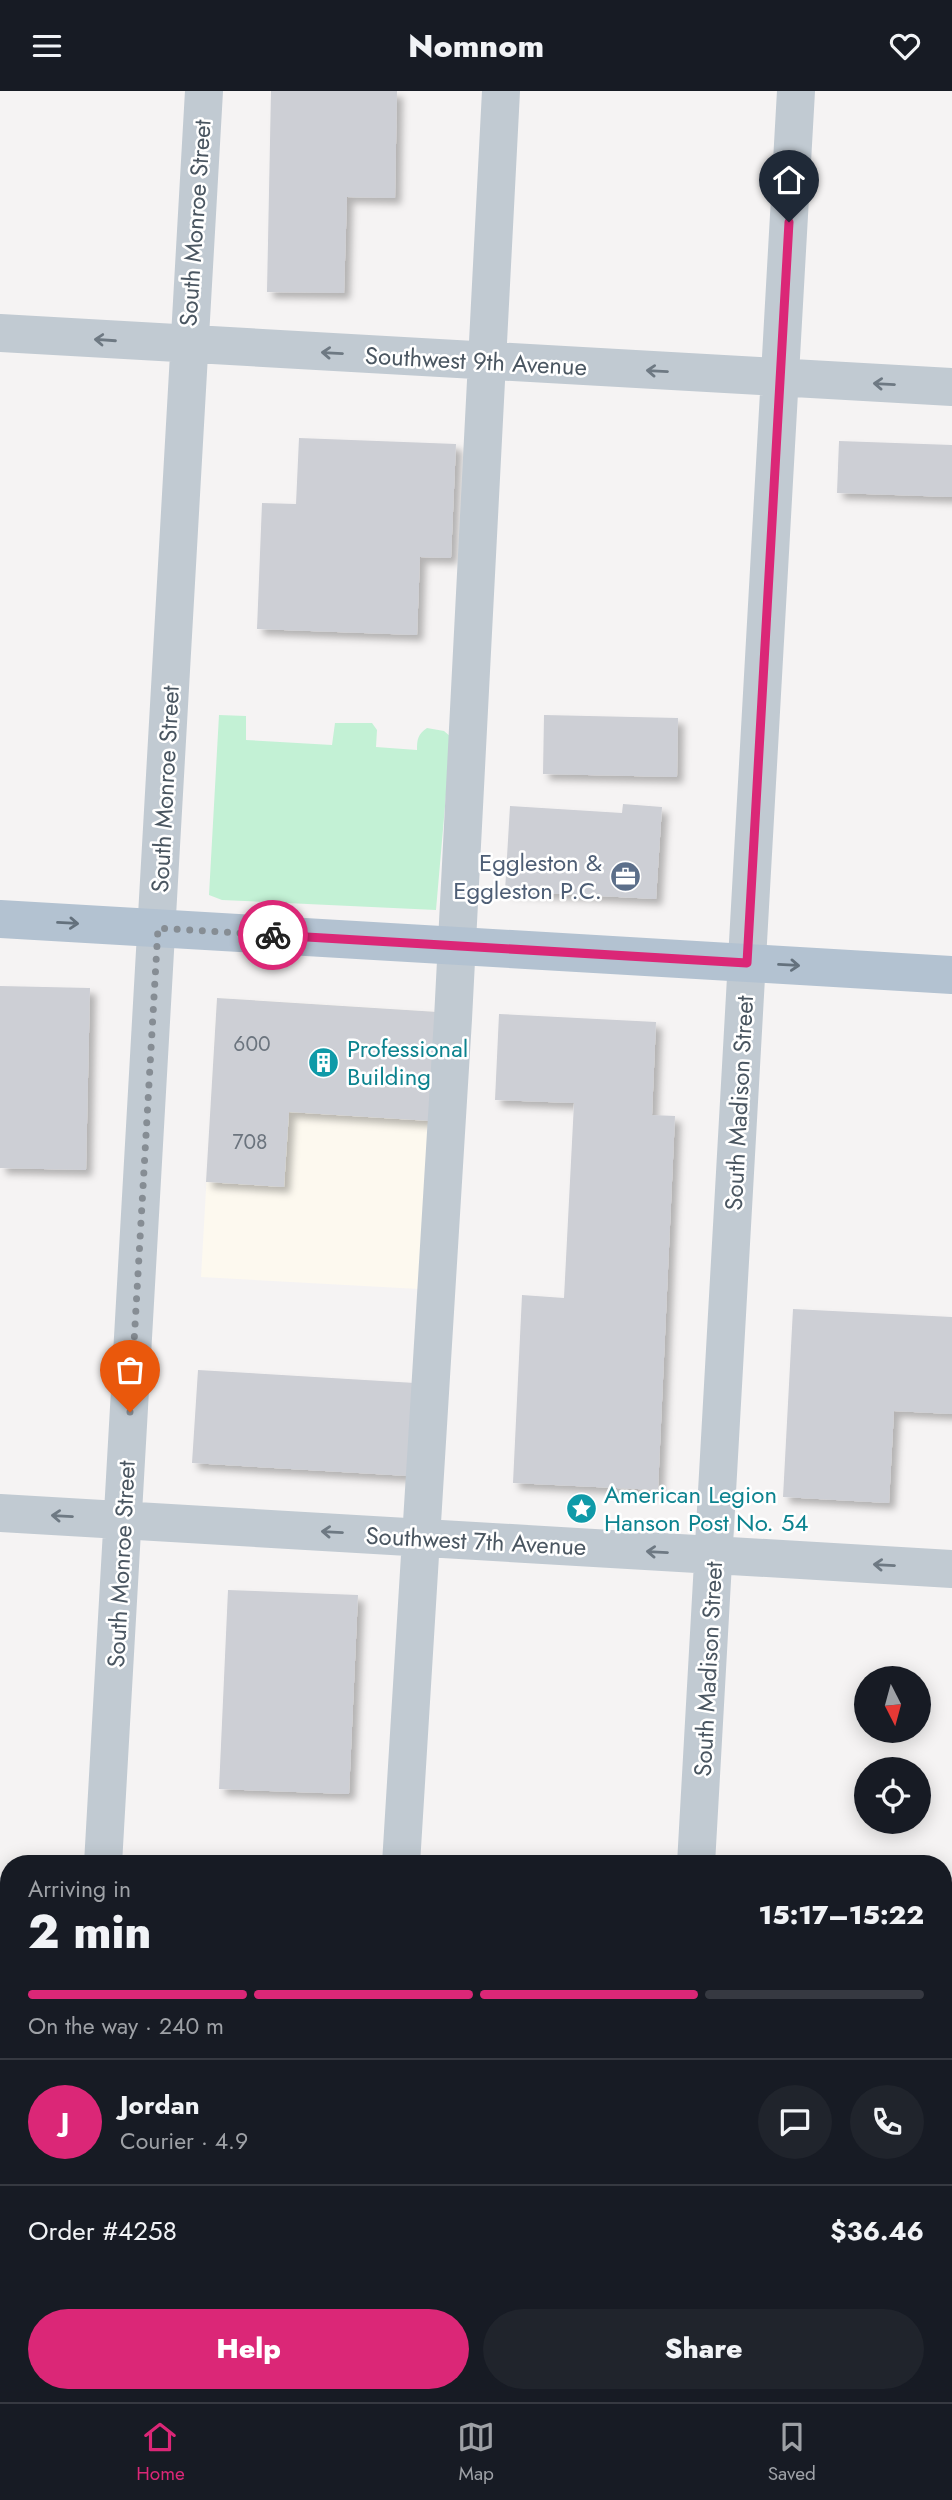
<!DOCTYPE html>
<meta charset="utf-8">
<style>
body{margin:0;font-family:Jost,sans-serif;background:#20242c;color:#f1f3f6;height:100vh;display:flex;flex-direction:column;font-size:26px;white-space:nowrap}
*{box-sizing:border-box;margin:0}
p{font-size:23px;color:#9ea1a6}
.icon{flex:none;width:38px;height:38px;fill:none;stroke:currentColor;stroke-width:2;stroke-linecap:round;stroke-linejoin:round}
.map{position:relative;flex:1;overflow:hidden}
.drawer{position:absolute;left:0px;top:1764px;width:952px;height:548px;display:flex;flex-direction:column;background:#171b24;border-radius:28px 28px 0 0;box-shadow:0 4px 18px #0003}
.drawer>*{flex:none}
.needle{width:46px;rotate:174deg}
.buttons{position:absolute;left:854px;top:1575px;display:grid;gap:14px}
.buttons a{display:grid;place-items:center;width:77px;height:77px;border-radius:50%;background:#171b24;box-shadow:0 4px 18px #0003;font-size:35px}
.pin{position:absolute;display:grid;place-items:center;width:60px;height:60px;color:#fff;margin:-72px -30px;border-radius:50% 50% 50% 0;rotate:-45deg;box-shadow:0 0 7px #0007}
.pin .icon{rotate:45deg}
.courier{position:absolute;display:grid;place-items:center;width:70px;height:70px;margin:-35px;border:5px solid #db2777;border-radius:50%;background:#fff;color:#222;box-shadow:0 2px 9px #0007}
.head em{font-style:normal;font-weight:800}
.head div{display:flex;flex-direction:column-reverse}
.head{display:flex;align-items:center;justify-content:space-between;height:119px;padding:0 28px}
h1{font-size:46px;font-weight:800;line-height:52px}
.bar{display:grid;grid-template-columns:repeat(4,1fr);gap:10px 7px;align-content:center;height:84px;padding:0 28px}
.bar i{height:9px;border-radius:5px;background:#363941}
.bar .active{background:#db2777}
.bar p{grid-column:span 4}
.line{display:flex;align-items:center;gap:18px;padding:0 28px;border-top:2px solid #363941}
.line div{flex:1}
.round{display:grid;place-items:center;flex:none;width:74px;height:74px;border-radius:37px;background:#20242c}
.cta{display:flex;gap:14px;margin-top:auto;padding:14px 28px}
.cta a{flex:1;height:80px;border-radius:42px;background:#db2777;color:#fff;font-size:28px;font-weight:800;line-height:80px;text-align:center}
.cta a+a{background:#20242c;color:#f1f3f6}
header{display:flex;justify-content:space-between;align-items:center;height:91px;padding:0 28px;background:#171b24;font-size:32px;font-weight:800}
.tab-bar{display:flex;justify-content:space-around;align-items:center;height:98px;border-top:2px solid #363941;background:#171b24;font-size:19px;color:#9ea1a6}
.tab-bar a{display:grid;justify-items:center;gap:4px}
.tab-bar .active{color:#db2777}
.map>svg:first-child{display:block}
</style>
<header><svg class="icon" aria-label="menu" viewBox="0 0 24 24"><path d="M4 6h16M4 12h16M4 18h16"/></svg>Nomnom<svg class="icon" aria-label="heart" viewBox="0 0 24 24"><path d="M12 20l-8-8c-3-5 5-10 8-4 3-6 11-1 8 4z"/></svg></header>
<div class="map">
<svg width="952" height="2311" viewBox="0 0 952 2311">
<defs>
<filter id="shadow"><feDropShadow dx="6" dy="6" stdDeviation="3.5" flood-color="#0004"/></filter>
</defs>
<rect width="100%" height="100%" fill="#f5f3f3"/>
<path fill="#fdf9ef" d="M217,907L438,921L419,1198L201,1186Z"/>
<path fill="#c3f1d5" d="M219,624L246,625V649L332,654L335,632H372L377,639L376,656L417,659C417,648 418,643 427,637L444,640L451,646L436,819L222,809L209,804Z"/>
<path fill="#cdcfd5" filter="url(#shadow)" d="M271,0H397L395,107L347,106L344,202L267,201Z
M299,347L456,353L451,467L420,466L417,544L257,538L262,412L296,413Z
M839,350L952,354V406L837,402Z
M544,624L678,627L677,686L543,683Z
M623,713L662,716L656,808L505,800L510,715L622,722Z
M0,895L90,897L86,1079L0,1077Z
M217,907L438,921L431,1030L289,1021L284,1096L206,1091Z
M499,923L656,931L652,1024L675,1025L658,1399L513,1392L522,1204L564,1207L574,1012L495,1009Z
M793,1218L952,1226V1323L894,1320L889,1412L783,1406Z
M198,1279L415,1292L409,1385L192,1372Z
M228,1499L358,1504L349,1703L219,1698Z
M943,2225L952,2226L951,2311H903L904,2303H943Z"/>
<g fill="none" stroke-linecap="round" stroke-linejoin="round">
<path stroke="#c1cad2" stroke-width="38" d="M0,242L952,296
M0,1422L952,1478
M103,1773L204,0
M401,1773L453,928L501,0
M696,1773L796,0
M74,2311L75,2303
M374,2311L375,2303
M664,2311L665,2303"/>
<path stroke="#b3c2d1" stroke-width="38" d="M0,828L952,884
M0,2016H9
M943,2068L952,2069"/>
</g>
<defs><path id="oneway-shaft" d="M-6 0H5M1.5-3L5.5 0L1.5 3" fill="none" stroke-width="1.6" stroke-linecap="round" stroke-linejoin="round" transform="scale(1.75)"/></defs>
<g stroke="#6e7983">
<use href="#oneway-shaft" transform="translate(105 249) rotate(-176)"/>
<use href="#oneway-shaft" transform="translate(332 262) rotate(-177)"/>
<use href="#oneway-shaft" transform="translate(657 280) rotate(-177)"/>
<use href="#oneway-shaft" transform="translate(884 293) rotate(-177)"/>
<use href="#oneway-shaft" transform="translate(62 1425) rotate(-177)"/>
<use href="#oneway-shaft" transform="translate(332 1441) rotate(-177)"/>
<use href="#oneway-shaft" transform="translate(657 1461) rotate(-177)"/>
<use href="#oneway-shaft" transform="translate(884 1474) rotate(-177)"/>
</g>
<g stroke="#64717d">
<use href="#oneway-shaft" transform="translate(68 832) rotate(3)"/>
<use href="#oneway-shaft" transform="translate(789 874) rotate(3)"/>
</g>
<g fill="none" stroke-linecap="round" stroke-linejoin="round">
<path stroke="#868d94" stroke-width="7" stroke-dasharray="0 12.6" d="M130,1321L158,837L273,844"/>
<path stroke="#db2777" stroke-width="9" d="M273,844L747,872L789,131"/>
</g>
<defs>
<symbol id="office-disc" viewBox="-11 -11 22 22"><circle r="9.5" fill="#5c6f8a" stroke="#fff"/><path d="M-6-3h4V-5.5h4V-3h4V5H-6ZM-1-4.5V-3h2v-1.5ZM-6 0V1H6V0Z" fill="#fff"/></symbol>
<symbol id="building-disc" viewBox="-11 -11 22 22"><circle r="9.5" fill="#0f9aa8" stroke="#fff"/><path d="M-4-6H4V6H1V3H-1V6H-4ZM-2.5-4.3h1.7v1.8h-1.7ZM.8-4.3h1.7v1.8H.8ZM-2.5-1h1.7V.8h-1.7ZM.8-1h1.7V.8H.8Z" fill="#fff"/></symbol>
<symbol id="sight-disc" viewBox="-11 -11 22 22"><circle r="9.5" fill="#0f9aa8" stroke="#fff"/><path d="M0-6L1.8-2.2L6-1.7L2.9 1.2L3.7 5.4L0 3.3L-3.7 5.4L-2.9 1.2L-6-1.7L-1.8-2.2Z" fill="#fff"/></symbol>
</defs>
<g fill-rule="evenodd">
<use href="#office-disc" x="608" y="768" width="35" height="35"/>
<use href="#building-disc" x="306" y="954" width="35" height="35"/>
<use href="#sight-disc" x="564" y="1400" width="35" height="35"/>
</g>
<g text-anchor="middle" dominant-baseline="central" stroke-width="5" stroke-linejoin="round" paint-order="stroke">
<g font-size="21" fill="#6b747e">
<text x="252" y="953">600</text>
<text x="250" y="1051">708</text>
</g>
<g font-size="24" fill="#4a5661" stroke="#fff">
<text transform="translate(195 132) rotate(-86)">South Monroe Street</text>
<text transform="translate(476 270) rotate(3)">Southwest 9th Avenue</text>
<text transform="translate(165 698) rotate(-87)">South Monroe Street</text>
<text transform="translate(739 1012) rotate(-87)">South Madison Street</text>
<text transform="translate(476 1450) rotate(3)">Southwest 7th Avenue</text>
<text transform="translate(121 1473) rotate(-87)">South Monroe Street</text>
<text transform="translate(708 1578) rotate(-87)">South Madison Street</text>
</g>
<g font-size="24" fill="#4e5e75" stroke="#fff" text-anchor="end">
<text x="602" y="771">Eggleston &amp;<tspan x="602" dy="28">Eggleston P.C.</tspan></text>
</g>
<g font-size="24" fill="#0d838f" stroke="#fff" text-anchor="start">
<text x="347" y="957">Professional<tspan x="347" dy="28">Building</tspan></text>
<text x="604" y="1403">American Legion<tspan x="604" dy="28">Hanson Post No. 54</tspan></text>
</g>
</g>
</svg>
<div class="buttons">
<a><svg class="needle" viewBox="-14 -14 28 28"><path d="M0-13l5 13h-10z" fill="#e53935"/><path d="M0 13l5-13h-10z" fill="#9ea1a6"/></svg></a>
<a><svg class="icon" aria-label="locate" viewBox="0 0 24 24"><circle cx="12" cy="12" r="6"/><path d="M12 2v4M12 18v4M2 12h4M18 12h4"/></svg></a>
</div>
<div class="pin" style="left:130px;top:1321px;background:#ea580c"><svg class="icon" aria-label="bag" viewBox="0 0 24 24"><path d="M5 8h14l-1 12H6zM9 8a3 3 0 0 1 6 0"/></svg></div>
<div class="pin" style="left:789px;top:131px;background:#1f2937"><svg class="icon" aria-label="home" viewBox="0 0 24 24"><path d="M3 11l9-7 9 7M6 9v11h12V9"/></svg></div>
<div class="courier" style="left:273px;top:844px"><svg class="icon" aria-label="bike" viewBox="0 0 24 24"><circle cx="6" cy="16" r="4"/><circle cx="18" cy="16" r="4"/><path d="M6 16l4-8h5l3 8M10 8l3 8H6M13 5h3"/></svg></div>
<section class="drawer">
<div class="head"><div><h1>2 min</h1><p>Arriving in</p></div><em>15:17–15:22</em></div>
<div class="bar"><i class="active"></i><i class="active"></i><i class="active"></i><i></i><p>On the way · 240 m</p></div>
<div class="line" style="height:126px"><b class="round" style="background:#db2777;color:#fff">J</b><div><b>Jordan</b><p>Courier · 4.9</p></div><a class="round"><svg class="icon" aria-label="chat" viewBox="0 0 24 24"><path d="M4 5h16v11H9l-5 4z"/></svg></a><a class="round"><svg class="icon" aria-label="phone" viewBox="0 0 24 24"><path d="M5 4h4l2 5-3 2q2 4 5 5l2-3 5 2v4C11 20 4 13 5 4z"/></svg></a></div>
<div class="line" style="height:91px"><div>Order #4258</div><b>$36.46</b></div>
<div class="cta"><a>Help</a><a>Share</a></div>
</section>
</div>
<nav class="tab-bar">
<a class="active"><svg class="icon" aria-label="home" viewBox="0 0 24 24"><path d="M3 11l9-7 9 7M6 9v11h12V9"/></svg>Home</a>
<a><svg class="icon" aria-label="map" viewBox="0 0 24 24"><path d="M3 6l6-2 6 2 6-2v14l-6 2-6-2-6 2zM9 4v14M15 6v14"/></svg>Map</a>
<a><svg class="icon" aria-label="saved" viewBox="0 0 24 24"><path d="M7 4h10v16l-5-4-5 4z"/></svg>Saved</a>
</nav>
